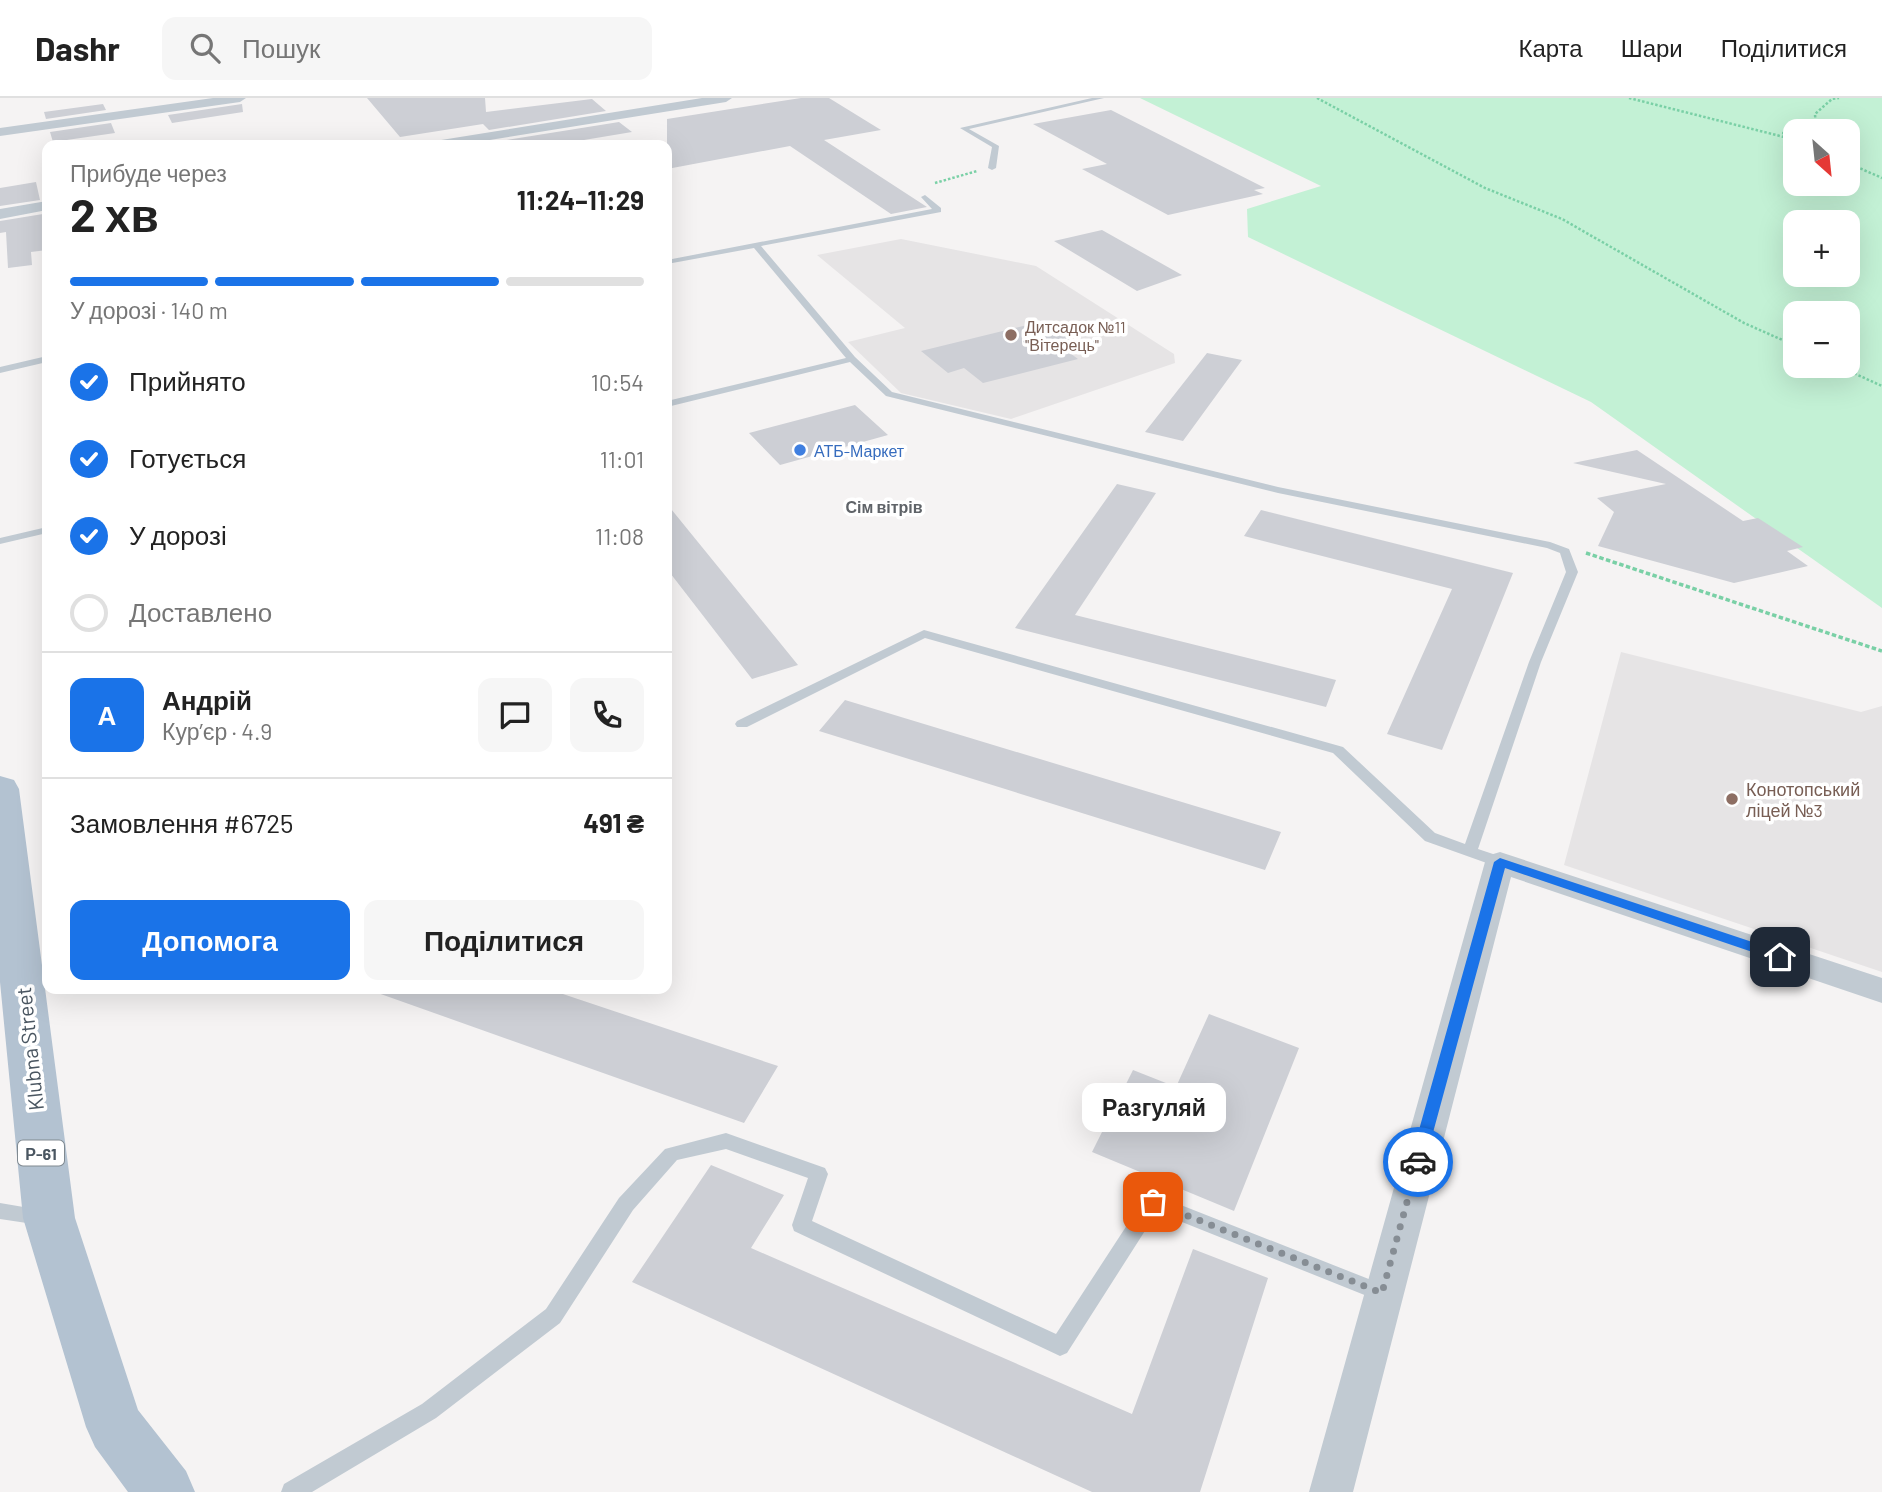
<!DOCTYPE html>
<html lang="uk">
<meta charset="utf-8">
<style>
body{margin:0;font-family:Barlow,sans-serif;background:#f6f6f6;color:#222;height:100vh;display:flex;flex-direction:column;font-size:26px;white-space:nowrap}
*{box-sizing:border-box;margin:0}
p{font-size:23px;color:#767676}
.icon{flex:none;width:38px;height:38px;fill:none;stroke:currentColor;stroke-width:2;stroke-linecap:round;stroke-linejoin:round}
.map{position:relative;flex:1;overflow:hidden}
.drawer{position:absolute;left:42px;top:42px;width:630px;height:854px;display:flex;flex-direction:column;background:#fff;border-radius:14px;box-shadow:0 7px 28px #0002}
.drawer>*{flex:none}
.needle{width:46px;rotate:153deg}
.buttons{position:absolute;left:1783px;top:21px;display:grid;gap:14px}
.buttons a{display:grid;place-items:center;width:77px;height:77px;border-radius:14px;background:#fff;box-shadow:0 7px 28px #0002;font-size:35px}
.pin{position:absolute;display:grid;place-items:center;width:60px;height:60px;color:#fff;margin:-30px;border-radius:14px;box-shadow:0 4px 10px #0006}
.courier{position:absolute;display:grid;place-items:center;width:70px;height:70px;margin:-35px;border:5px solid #1a73e8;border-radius:50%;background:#fff;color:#222;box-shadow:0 2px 9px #0007}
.bubble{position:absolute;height:49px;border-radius:14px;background:#fff;box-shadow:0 7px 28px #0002;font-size:23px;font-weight:700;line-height:49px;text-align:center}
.headline em{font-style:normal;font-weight:700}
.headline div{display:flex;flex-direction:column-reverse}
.headline{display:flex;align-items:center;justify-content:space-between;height:119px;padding:0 28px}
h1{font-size:46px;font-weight:700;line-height:52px}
.bar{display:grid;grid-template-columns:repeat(4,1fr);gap:10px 7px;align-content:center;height:84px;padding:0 28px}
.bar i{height:9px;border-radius:5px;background:#e0e0e0}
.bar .active{background:#1a73e8}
.bar p{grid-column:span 4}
.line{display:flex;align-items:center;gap:18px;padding:0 28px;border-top:2px solid #e0e0e0}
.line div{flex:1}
.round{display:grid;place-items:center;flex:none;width:74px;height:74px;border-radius:14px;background:#f6f6f6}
ol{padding:0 28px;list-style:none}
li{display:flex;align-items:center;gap:21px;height:77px}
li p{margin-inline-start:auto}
li .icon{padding:7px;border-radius:50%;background:#1a73e8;color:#fff;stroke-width:4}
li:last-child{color:#767676}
li i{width:38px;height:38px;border:4px solid #e0e0e0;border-radius:50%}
.primary-button{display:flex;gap:14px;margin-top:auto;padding:14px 28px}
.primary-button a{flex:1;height:80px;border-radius:14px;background:#1a73e8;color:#fff;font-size:28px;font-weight:700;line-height:80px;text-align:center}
.primary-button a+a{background:#f6f6f6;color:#222}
header{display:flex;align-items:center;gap:42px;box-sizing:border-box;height:98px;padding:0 35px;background:#fff;border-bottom:2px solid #e0e0e0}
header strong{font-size:33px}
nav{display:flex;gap:38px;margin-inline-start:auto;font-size:24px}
.search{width:490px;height:63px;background:#f6f6f6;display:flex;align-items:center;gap:18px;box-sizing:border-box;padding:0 24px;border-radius:14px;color:#767676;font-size:26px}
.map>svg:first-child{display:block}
</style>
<header>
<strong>Dashr</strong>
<div class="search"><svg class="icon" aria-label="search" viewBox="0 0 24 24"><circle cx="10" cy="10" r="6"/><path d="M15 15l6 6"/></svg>Пошук</div>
<nav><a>Карта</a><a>Шари</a><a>Поділитися</a></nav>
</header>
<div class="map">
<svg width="1882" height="1394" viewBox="0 0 1882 1394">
<rect width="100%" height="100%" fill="#f5f3f3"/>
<path fill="#e6e4e5" d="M901,141L1036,168L1174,256L1175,265L1011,321L901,295L848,244L905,230L817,157Z
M1621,554L1861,614L1882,608V874L1564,767Z"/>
<path fill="#c3f1d5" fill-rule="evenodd" d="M1140,0H1882V510L1591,304L1248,139L1247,111L1321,88ZM1796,33H1848V86H1796ZM1796,124H1848V177H1796ZM1796,215H1848V268H1796Z"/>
<path fill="#cdcfd5" d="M367,0H485L486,14L592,1L606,13L489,32L483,26L400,39Z
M801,0H829L881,32L824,42L927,109L891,116L790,48L667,71V21Z
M103,6L106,12L46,21L44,14Z
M242,6L243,14L172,25L168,17Z
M1111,12L1265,90L1254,92L1263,96L1168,117L1082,71L1107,66L1033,26Z
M619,24L632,34L554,47H504L500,43Z
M111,25L115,35L53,44L50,34Z
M36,84L40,102L0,108V90Z
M43,116L47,152L31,154L32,167L8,170L6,134L0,135V123Z
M1102,132L1182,177L1137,193L1054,143Z
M1044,223L1074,244L1059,247L1078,261L983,285L964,270L948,275L921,253Z
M1207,255L1242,262L1183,343L1145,334Z
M855,307L888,337L780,367L749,335Z
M1637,352L1743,423L1758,420L1803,449L1787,453L1808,468L1734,485L1598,448L1614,414L1597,400L1666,386L1573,365Z
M1117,386L1156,395L1075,517L1336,582L1326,609L1015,530Z
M667,406L798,567L752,581L667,471Z
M1261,412L1513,475L1442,652L1387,636L1452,491L1244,438Z
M845,602L1281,734L1265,772L819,633Z
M376,891H548L778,968L744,1025L375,894Z
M1209,916L1299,950L1234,1113L1092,1054L1133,972L1176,989Z
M711,1067L784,1097L751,1150L1132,1316L1193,1151L1268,1180L1200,1394H1092L632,1184Z"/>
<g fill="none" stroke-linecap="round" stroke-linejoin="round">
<path stroke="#7ad0a6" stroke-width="2.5" stroke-dasharray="2.5 2" stroke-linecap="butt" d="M1317,0L1485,90L1562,121L1744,225L1796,248
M1629,0L1796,42
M1816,33L1815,16L1832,1L1839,0
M1782,35L1796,36
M1848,65L1882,80
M935,85L977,73
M1838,268L1882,288"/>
<path stroke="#7ad0a6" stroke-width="3.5" stroke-dasharray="4.5 2.5" stroke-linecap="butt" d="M1586,455L1882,553"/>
<path fill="#c1cad2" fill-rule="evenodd" d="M1092,0H1104L969,31L999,48L996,70L992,72L988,70L992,49L960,30Z
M925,97L941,110V114L761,148L855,259L892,294L1278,389L1550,444L1569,451L1578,474L1541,564L1478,751L1505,760L1507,764L1505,768H1495L1425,743L1333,655L925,540L747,629H737L735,626L737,623L924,532L1343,649L1435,735L1465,746L1529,564L1566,474L1560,455L1547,450L1278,395L886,298L850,264L667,309V303L846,260L754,150L667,166V162L932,111L921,99Z
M47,258V264L0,275V269Z
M47,429V435L0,446V440Z
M726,1035L825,1070L828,1076L812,1123L1056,1236L1146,1098L1153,1096L1389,1189L1392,1195L1389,1201L1382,1204L1157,1114L1067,1255L1060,1258L794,1133L792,1127L808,1080L726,1051L677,1062L633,1112L560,1225L436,1320L312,1394H281L284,1386L422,1306L546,1211L619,1100L665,1051Z
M0,1105L47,1113L49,1119L47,1125L40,1127L0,1121Z"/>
<path fill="#c1cad2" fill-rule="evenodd" d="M213,0H246L240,4L0,38V30Z
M702,0H732L726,4L459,47H428L435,43Z
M47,103V112L0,121V111Z
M1500,754L1882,880V905L1511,779L1353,1394H1309L1485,764L1490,757Z"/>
<path fill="#b3c2d1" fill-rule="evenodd" d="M0,678L14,682L19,691L75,1120L138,1312L186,1373L195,1394H128L95,1349L86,1329L23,1120L0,884Z"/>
</g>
<path fill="#1a73e8" d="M1500,760L1785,855L1787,859L1780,864L1776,862L1505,770L1425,1064L1418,1070L1410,1064L1494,764Z"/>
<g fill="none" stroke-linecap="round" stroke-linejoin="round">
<path stroke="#868d94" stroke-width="7" stroke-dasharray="0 12.6" d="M1153,1104L1382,1195L1418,1064"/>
</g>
<g fill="#8d6e63" stroke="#fff" stroke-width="2.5">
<circle cx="1011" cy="237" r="7"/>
<circle cx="1732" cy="701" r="7"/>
</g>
<circle fill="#3f7fe0" stroke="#fff" stroke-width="2.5" cx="800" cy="352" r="7"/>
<g text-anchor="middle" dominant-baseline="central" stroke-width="7" stroke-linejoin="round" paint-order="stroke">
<g font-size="16" fill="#785e54" stroke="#fff" text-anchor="start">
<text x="1025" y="228">Дитсадок №11<tspan x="1025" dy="18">"Вітерець"</tspan></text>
</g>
<g font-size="16" fill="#366cbe" stroke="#fff" text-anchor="start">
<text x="814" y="352">АТБ-Маркет</text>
</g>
<g font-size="16" font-weight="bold" fill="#5f6368" stroke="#fff">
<text x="884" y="408">Сім вітрів</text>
</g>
<rect fill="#fff" stroke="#808990" stroke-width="2" x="18" y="1042.5" width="46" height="25" rx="5"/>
<g font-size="16" font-weight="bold" fill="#4a5661">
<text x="41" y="1055">Р-61</text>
</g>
<g font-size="18" fill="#785e54" stroke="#fff" text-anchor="start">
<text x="1746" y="691">Конотопський<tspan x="1746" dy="21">ліцей №3</tspan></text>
</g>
<g font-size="21" fill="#4a5661" stroke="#fff">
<text transform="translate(29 951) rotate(-96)">Klubna Street</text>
</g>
</g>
</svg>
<div class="buttons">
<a><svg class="needle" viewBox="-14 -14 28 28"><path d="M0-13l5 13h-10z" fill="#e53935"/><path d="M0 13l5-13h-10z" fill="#767676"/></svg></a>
<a>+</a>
<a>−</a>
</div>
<div class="pin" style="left:1153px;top:1104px;background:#ea580c"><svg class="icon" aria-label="bag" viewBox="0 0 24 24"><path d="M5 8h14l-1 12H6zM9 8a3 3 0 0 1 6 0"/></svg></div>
<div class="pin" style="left:1780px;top:859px;background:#1f2937"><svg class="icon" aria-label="home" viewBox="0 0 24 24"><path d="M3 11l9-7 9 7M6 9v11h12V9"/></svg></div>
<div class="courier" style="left:1418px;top:1064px"><svg class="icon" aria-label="car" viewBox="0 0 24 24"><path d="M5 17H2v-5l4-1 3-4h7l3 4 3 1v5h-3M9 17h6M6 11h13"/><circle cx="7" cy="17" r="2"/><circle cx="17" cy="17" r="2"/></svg></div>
<div class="bubble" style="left:1082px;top:985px;width:144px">Разгуляй</div>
<section class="drawer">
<div class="headline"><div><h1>2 хв</h1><p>Прибуде через</p></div><em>11:24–11:29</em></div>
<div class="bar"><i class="active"></i><i class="active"></i><i class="active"></i><i></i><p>У дорозі · 140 m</p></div>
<ol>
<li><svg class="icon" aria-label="check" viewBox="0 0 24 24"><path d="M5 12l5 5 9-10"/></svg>Прийнято<p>10:54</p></li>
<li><svg class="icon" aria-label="check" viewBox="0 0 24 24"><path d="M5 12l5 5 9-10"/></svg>Готується<p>11:01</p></li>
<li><svg class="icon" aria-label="check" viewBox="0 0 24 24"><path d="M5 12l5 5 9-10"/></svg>У дорозі<p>11:08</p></li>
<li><i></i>Доставлено</li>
</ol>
<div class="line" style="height:126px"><b class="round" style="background:#1a73e8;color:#fff">А</b><div><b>Андрій</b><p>Кур’єр · 4.9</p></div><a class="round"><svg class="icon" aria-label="chat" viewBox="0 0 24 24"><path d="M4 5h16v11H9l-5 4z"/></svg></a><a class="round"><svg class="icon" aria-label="phone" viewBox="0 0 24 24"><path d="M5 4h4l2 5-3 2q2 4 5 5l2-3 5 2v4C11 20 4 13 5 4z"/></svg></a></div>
<div class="line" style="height:91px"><div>Замовлення #6725</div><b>491 ₴</b></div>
<div class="primary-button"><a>Допомога</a><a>Поділитися</a></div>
</section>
</div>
